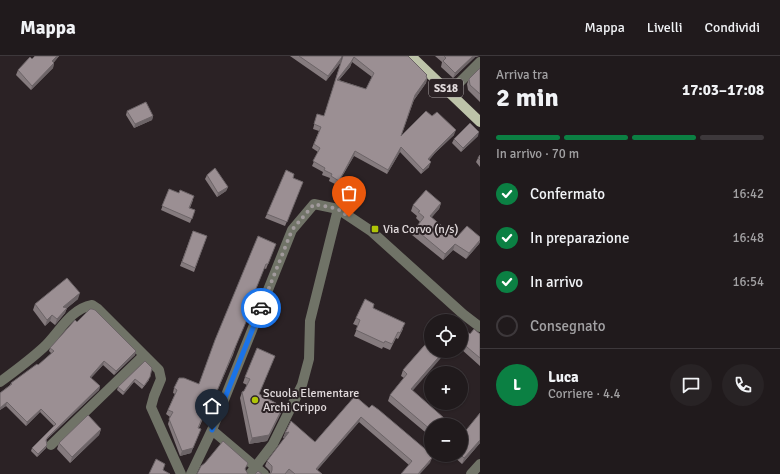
<!DOCTYPE html>
<html lang="it">
<meta charset="utf-8">
<style>
body{margin:0;font-family:Signika,sans-serif;background:#282325;color:#f1f3f6;height:100vh;display:flex;flex-direction:column;font-size:15px;white-space:nowrap}
*{box-sizing:border-box;margin:0}
p{font-size:13px;color:#a2a1a3}
.icon{flex:none;width:22px;height:22px;fill:none;stroke:currentColor;stroke-width:2;stroke-linecap:round;stroke-linejoin:round}
.map{position:relative;flex:1;overflow:hidden}
.drawer{display:flex;flex-direction:column;background:#201a1c;width:300px}
.drawer>*{flex:none}
.buttons{position:absolute;left:424px;top:258px;display:grid;gap:8px}
.buttons a{display:grid;place-items:center;width:44px;height:44px;border-radius:50%;background:#201a1c;box-shadow:0 1px 3px #0004,0 0 0 1px #3d383b;font-size:20px}
.pin{position:absolute;display:grid;place-items:center;width:34px;height:34px;color:#fff;margin:-41px -17px;border-radius:50% 50% 50% 0;rotate:-45deg;box-shadow:0 0 4px #0007}
.pin .icon{rotate:45deg}
.courier{position:absolute;display:grid;place-items:center;width:40px;height:40px;margin:-20px;border:3px solid #1a73e8;border-radius:50%;background:#fff;color:#222;box-shadow:0 1px 5px #0007}
.overview em{font-style:normal;font-weight:700}
.overview div{display:flex;flex-direction:column-reverse}
.overview{display:flex;align-items:center;justify-content:space-between;height:68px;padding:0 16px}
h1{font-size:26px;font-weight:700;line-height:30px}
.bar{display:grid;grid-template-columns:repeat(4,1fr);gap:6px 4px;align-content:center;height:48px;padding:0 16px}
.bar i{height:5px;border-radius:3px;background:#3d383b}
.bar .current{background:#0b8043}
.bar p{grid-column:span 4}
.line{display:flex;align-items:center;gap:10px;padding:0 16px;border-top:1px solid #3d383b}
.line div{flex:1}
.round{display:grid;place-items:center;flex:none;width:42px;height:42px;border-radius:21px;background:#282325}
ol{padding:0 16px;list-style:none}
li{display:flex;align-items:center;gap:12px;height:44px}
li p{margin-inline-start:auto}
li .icon{padding:4px;border-radius:50%;background:#0b8043;color:#fff;stroke-width:4}
li:last-child{color:#a2a1a3}
li i{width:22px;height:22px;border:2px solid #3d383b;border-radius:50%}
header{display:flex;align-items:center;gap:24px;box-sizing:border-box;height:56px;padding:0 20px;background:#201a1c;border-bottom:1px solid #3d383b}
header strong{font-size:19px}
nav{display:flex;gap:22px;margin-inline-start:auto;font-size:14px}
main{display:flex;flex:1;min-height:0}
.map>svg:first-child{display:block}
</style>
<header>
<strong>Mappa</strong>
<nav><a>Mappa</a><a>Livelli</a><a>Condividi</a></nav>
</header>
<main>
<div class="map">
<svg width="480" height="418" viewBox="0 0 480 418">
<rect width="100%" height="100%" fill="#2b2225"/>
<g fill="none" stroke-linecap="round" stroke-linejoin="round">
<path stroke="#707367" stroke-width="10" d="M450,36L480,6
M0,326C15,315 30,304 44,291C59,277 70,253 92,249L98,253L159,314L161,323L154,340L151,351L181,418
M212,374L264,418
M51,389L144,299
M191,418L212,374L292,174L314,148L338,153L371,175L463,258L480,271
M250,418L273,388L302,329L309,303L310,265L338,153
M471,418L480,408"/>
<path stroke="#bdc3a9" stroke-width="10" d="M411,0L480,66"/>
</g>
<path fill="#857b7e" fill-rule="evenodd" d="M35,0H59L54,6L53,12L31,34L16,19L18,14L32,3Z
M290,0H341V6L326,25Z
M343,0H408L427,19L426,20L427,22L426,27L414,44L401,80L454,79L435,97L429,104V111L421,118L400,96L387,118L354,100L337,129L329,125L330,122L322,119L323,116L312,110L318,96L312,92L319,75L313,73L317,58L324,60ZM352,6L372,21L366,33L339,24L350,11Z
M435,0H479L475,1L453,22L441,11L442,6Z
M480,12V46L468,34L467,28L469,23Z
M127,55L153,60L152,64L134,72L126,59Z
M478,80L461,96L452,87L454,83Z
M480,99V111L476,106L478,102Z
M294,118L293,122L303,126L285,170L265,162L267,158Z
M207,119L228,131L226,135L217,141L205,123Z
M169,133L193,144L190,152L195,154L190,167L161,154Z
M441,147L439,153L431,161L456,182L480,181V186L479,188L466,203L453,194L443,204L412,179L415,173L420,166L416,162L417,160L411,155L413,149Z
M193,175L207,180L194,216L180,210Z
M276,188L266,213L264,212L249,251L233,299L215,340L213,339L199,372L191,397L180,400L168,368L170,361L166,358L175,338L173,337L174,332L199,328Z
M78,243L67,252L65,257L55,269L50,265L45,270L33,254L35,248Z
M373,252L403,273L398,283L396,282L390,294L383,291L382,293L354,280L358,270L353,268L356,262Z
M77,266L136,295L135,299L114,319L103,309L91,322L100,330L99,334L46,384L47,389L46,392L37,401L31,395L32,392L54,370L40,356L26,370L6,350L0,354V337L10,329L11,327L38,309L52,298L49,295L50,292Z
M461,270L470,278H480V310L461,293Z
M431,282L412,335L431,369V381L388,345L390,339L404,322L401,320L403,314Z
M275,300L259,338L283,351L281,357L267,385L249,388L240,342L242,336L244,335L247,329L243,327L245,321Z
M145,305L149,324L142,333L134,326L123,339L117,334L118,331Z
M355,340L430,407L409,409L359,366L317,414L322,418H269L270,417V415L265,410L267,405L285,382H283L285,377L315,386Z
M101,373L99,379L70,407L57,393L59,387Z
M463,378L480,387L462,408L452,399H461Z"/>
<path fill="#6c6467" d="M57,0H59L51,10L52,5Z
M473,0H479L475,1L453,22L455,17Z
M342,1L341,6L326,25L328,20Z
M354,1L350,11L335,28L337,24Z
M54,7L53,12L31,34L32,30Z
M427,22L426,27L414,44L415,39Z
M153,60L152,64L134,72L135,68Z
M456,74L454,79L435,97L426,108L428,103L437,93Z
M479,76L478,80L461,96L463,92Z
M401,91L400,96L387,118L388,114Z
M355,95L354,100L337,129L339,125Z
M431,106L429,111L421,118L423,114Z
M228,131L226,135L217,141L218,137Z
M441,147L439,153L428,166L430,160Z
M480,184L479,188L466,203L469,197Z
M455,188L453,194L443,204L445,198Z
M80,237L78,243L67,252L65,257L55,269L57,263L63,251Z
M52,259L50,265L45,270L47,264Z
M136,295L135,299L114,319L116,315Z
M444,295H447L409,339L411,333Z
M104,305L103,309L89,324L90,321Z
M135,323L134,326L123,339L124,336Z
M100,330L99,334L46,384L45,388L48,381Z
M7,346L6,350L0,354V352Z
M283,351L281,357L267,385L249,388L252,382Z
M41,353L40,356L26,370L27,366Z
M361,361L359,366L314,418L316,413Z
M101,373L99,379L70,407L72,401Z
M201,373L191,397L180,400L182,395Z
M289,376L287,381L283,382L285,377Z
M480,384V387L462,408L464,402Z
M47,389L46,392L37,401L38,398Z
M432,402L430,407L420,418H418Z"/>
<path fill="#9b8f93" stroke="#6c6467" fill-rule="evenodd" d="M35,0H57L52,5L54,7L32,30L18,14L30,1L32,3Z
M299,0H341L342,1L328,20Z
M343,0H408L427,19L426,20L427,22L415,39L401,80L426,55L432,60L437,56L456,74L437,93L428,103L431,106L423,114L401,91L388,114L355,95L339,125L331,120L332,118L324,114L325,112L313,105L320,92L314,88L321,71L314,68L317,58L324,60ZM354,1L374,17L366,33L337,24L351,6Z
M444,0H473L455,17L443,5L446,2Z
M480,12V38L470,29L469,23Z
M146,46L153,60L135,68L127,55Z
M470,67L479,76L463,92L454,83Z
M480,99V104L478,102Z
M215,112L228,131L218,137L207,119Z
M286,114L294,118L293,122L303,126L287,166L267,158Z
M169,133L179,137L180,134L194,140L189,152L195,154L192,163L162,150Z
M426,134L441,147L430,160L456,182L467,170L480,181V184L469,197L455,188L445,198L415,173L424,161L418,156L420,155L413,149Z
M193,175L207,180L195,212L182,206Z
M258,180L276,188L268,208H266L249,250L252,252L234,294L217,335L214,334L198,372L201,373L193,392L182,395L169,363L173,356L168,354L177,334L174,332L179,322H184L199,328L215,284Z
M67,222L80,237L63,251L67,252L57,263L52,259L47,264L35,248Z
M365,243L374,248L373,252L405,267L400,277L398,276L392,288L385,285L384,287L356,274L360,264L356,262Z
M90,253H92L95,254L136,295L116,315L104,305L90,321L100,330L48,381L46,384L47,389L38,398L32,392L56,368L41,353L27,366L7,346L0,352V337L12,328L11,327L37,308L38,309L54,295L50,292L75,264L77,266Z
M450,260L456,265H446Z
M461,270L470,278L474,273L480,278V302L461,286Z
M431,282V295H444L411,333L452,369H431V374L390,339L407,318L403,314Z
M257,292L275,300L259,338L283,351L269,379L252,382L242,336L244,335L250,323L245,321Z
M145,305L152,312L150,321L144,330L135,323L124,336L118,331Z
M355,340L369,352L372,349L379,354L431,398L432,402L418,418H401L412,405L361,361L316,413L322,418H295L289,413L285,418H269L271,417L272,414V410L267,405L289,376L285,377L291,365L315,386Z
M480,357V384L464,402L461,399V376L463,378Z
M88,359L101,373L72,401L59,387Z
M223,385L248,407L245,413L248,418H197L201,410L205,407Z
M156,403L165,408L163,414L170,418H149Z
M258,415L262,418H255Z"/>
<g fill="none" stroke-linecap="round" stroke-linejoin="round">
<path stroke="#a19a9c" stroke-width="4" stroke-dasharray="0 7.2" d="M261,252L292,174L314,148L338,153L349,161"/>
<path stroke="#1a73e8" stroke-width="5" d="M212,374L261,252"/>
</g>
<g fill="#afc507" stroke="#2b2225" stroke-width="1.5">
<rect x="371" y="169" width="8" height="8" rx="2"/>
<circle cx="255" cy="344" r="4"/>
</g>
<g text-anchor="middle" dominant-baseline="central" stroke-width="4" stroke-linejoin="round" paint-order="stroke">
<rect fill="#2b2225" stroke="#aaa3a5" stroke-width="1" x="429" y="23" width="34" height="18" rx="3"/>
<g font-size="11" font-weight="bold" fill="#e1dadc">
<text x="446" y="32">SS18</text>
</g>
<g font-size="12" fill="#e1dadc" stroke="#2b2225" text-anchor="start">
<text x="383" y="173">Via Corvo (n/s)</text>
<text x="263" y="337">Scuola Elementare<tspan x="263" dy="14">Archi Crippo</tspan></text>
</g>
</g>
</svg>
<div class="buttons">
<a><svg class="icon" aria-label="locate" viewBox="0 0 24 24"><circle cx="12" cy="12" r="6"/><path d="M12 2v4M12 18v4M2 12h4M18 12h4"/></svg></a>
<a>+</a>
<a>−</a>
</div>
<div class="pin" style="left:349px;top:161px;background:#ea580c"><svg class="icon" aria-label="bag" viewBox="0 0 24 24"><path d="M5 8h14l-1 12H6zM9 8a3 3 0 0 1 6 0"/></svg></div>
<div class="pin" style="left:212px;top:374px;background:#1f2937"><svg class="icon" aria-label="home" viewBox="0 0 24 24"><path d="M3 11l9-7 9 7M6 9v11h12V9"/></svg></div>
<div class="courier" style="left:261px;top:252px"><svg class="icon" aria-label="car" viewBox="0 0 24 24"><path d="M5 17H2v-5l4-1 3-4h7l3 4 3 1v5h-3M9 17h6M6 11h13"/><circle cx="7" cy="17" r="2"/><circle cx="17" cy="17" r="2"/></svg></div>
</div>
<section class="drawer">
<div class="overview"><div><h1>2 min</h1><p>Arriva tra</p></div><em>17:03–17:08</em></div>
<div class="bar"><i class="current"></i><i class="current"></i><i class="current"></i><i></i><p>In arrivo · 70 m</p></div>
<ol>
<li><svg class="icon" aria-label="check" viewBox="0 0 24 24"><path d="M5 12l5 5 9-10"/></svg>Confermato<p>16:42</p></li>
<li><svg class="icon" aria-label="check" viewBox="0 0 24 24"><path d="M5 12l5 5 9-10"/></svg>In preparazione<p>16:48</p></li>
<li><svg class="icon" aria-label="check" viewBox="0 0 24 24"><path d="M5 12l5 5 9-10"/></svg>In arrivo<p>16:54</p></li>
<li><i></i>Consegnato</li>
</ol>
<div class="line" style="height:72px"><b class="round" style="background:#0b8043;color:#fff">L</b><div><b>Luca</b><p>Corriere · 4.4</p></div><a class="round"><svg class="icon" aria-label="chat" viewBox="0 0 24 24"><path d="M4 5h16v11H9l-5 4z"/></svg></a><a class="round"><svg class="icon" aria-label="phone" viewBox="0 0 24 24"><path d="M5 4h4l2 5-3 2q2 4 5 5l2-3 5 2v4C11 20 4 13 5 4z"/></svg></a></div>
</section>
</main>
